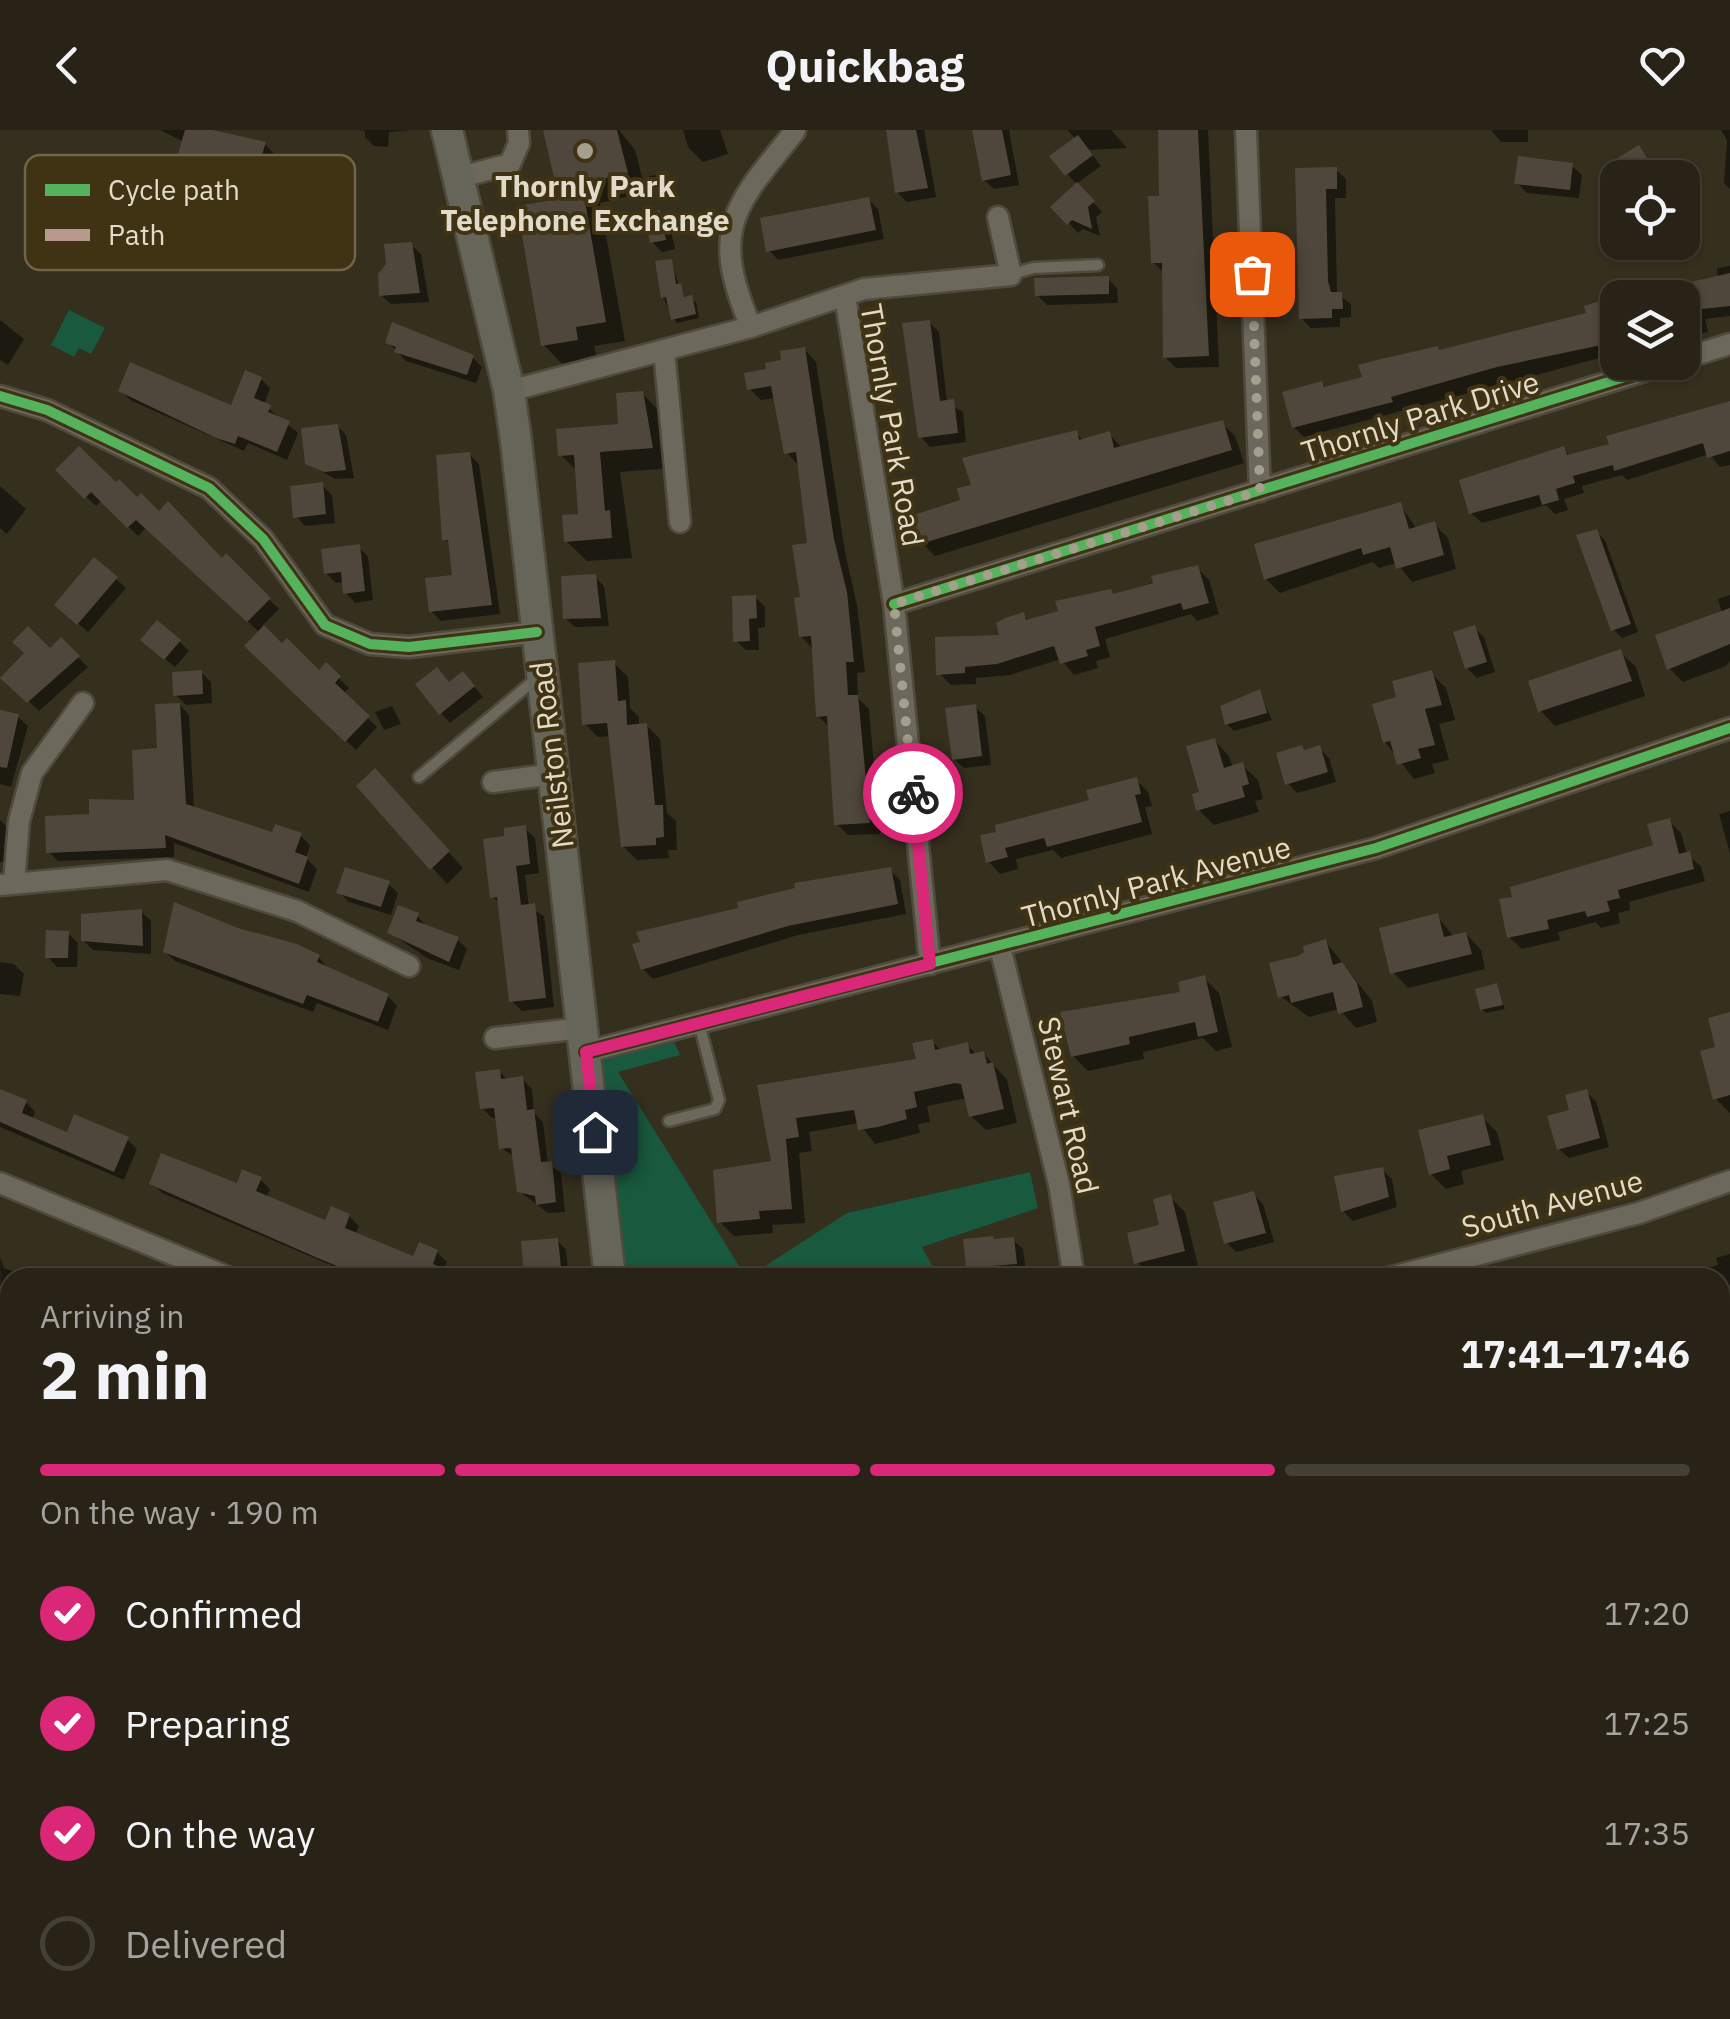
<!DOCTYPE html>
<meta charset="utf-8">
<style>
body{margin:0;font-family:"IBM Plex Sans",sans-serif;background:#302b1f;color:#f1f3f6;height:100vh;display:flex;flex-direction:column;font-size:38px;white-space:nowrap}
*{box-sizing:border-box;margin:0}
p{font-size:32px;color:#a5a4a1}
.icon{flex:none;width:55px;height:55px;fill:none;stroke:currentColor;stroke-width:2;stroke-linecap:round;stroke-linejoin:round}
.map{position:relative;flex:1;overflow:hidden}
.side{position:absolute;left:0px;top:1138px;width:1730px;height:752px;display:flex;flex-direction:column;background:#282316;border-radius:30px 30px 0 0;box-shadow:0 2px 8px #0004,0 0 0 2px #444035}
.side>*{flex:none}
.fabs{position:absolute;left:1600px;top:30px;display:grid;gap:20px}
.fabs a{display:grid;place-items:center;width:100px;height:100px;border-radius:20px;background:#282316;box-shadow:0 2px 8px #0004,0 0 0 2px #444035;font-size:50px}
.pin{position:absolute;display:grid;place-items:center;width:85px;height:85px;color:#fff;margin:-42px;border-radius:20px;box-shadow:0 5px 15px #0006}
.courier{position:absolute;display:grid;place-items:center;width:100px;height:100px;margin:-50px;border:8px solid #db2777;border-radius:50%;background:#fff;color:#222;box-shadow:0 2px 12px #0007}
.overview em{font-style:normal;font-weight:700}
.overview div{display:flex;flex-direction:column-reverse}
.overview{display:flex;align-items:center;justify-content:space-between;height:170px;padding:0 40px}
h1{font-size:65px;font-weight:700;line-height:75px}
.bar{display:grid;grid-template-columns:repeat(4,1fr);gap:15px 10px;align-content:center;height:120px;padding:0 40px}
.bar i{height:12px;border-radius:8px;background:#444035}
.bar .current{background:#db2777}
.bar p{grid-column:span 4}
ol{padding:0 40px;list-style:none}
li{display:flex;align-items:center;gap:30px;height:110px}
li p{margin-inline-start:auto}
li .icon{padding:10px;border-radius:50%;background:#db2777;color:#fff;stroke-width:4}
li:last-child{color:#a5a4a1}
li i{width:55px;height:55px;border:5px solid #444035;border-radius:50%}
header{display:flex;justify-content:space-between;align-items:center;height:130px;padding:0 40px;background:#282316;font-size:45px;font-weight:700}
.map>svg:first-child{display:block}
</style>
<header><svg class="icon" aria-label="back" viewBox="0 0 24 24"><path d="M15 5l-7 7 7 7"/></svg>Quickbag<svg class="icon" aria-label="heart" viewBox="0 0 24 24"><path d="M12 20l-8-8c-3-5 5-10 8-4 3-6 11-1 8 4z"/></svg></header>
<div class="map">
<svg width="1730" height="1889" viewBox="0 0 1730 1889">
<rect width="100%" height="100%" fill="#352f1e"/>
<path fill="#19593e" d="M69,180L105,198L91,224L79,218L74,227L51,215Z
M674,912L680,925L618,942L746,1147H619L599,928Z
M1030,1042L1038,1078L922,1117L938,1147H872L868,1141L854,1148L748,1147L847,1083Z
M1730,1279V1889H1284L1277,1880H1720V1284Z"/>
<path fill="#0007" d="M160,0H210L265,14L274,24L263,59L189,36L179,26L184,12Z
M356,0H413L389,2L388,17L374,16L365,7V1Z
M545,0H619L635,20L646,62L600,73L625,211L594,216L597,229L563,235L544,215L562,71Z
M683,0H720L728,24L703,32L688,17Z
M888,0H924L936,67L907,72L897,62Z
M975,0H1009L1019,55L994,59L984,50Z
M1067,0H1111L1127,18L1089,20L1101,36L1076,54L1053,26L1076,9Z
M1160,0H1208L1219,237L1176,238L1165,227L1164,143L1153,132L1162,68Z
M1491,0H1528V12H1501Z
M1721,0H1730V59L1724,53L1727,10Z
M1639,18L1661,48H1618V70L1606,54L1615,49L1607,37Z
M1572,36L1582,45L1579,68L1527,63L1517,53Z
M1336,40L1346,49V68H1335L1337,164L1351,174V187L1340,188V197L1311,198L1301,188L1298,41Z
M663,44L669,62L656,64L649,46Z
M1077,55L1102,82L1096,87L1100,106L1083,99L1078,103L1054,77Z
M868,69L878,79L884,109L778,130L769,120Z
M659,82L669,92L675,119L662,122L652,112Z
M411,115L421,124L429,172L391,174L381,165Z
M671,131L679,156L686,169L696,172L699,188L677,193L673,188L663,167Z
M1730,136V186L1705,189L1708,202L1682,208V168H1673L1671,160L1718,148L1717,138Z
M1108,149L1117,158L1118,173L1047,175L1037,165Z
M1600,174L1611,188L1618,186V223L1304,307L1294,297L1322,253L1327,259L1440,222L1589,185Z
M0,190L24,209L8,235L0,230Z
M929,192L939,202L947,273L963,282L966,312L930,317L921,307Z
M388,212L472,227L482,237L476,253L406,231Z
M805,220L816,232L845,422L857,475L865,542L857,543L858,568L869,579L880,704L848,705L837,694L830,598L818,586L812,518L801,506L809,415L798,335L787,323L776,268L761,270L749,258Z
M261,249L270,258L264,275L298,303L287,330L248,313L244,321L130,270L121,260L233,278Z
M642,263L662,284L672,338L620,342L632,428L587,431L566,411L581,386L578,342L561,325L621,297Z
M1730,273V335L1720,337L1709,324L1627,350L1622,345L1582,356L1584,363L1564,369L1568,380L1555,384L1546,375L1482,393L1471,383L1563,318L1571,327Z
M1222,293L1235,306L1244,333L935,426L922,413L963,371L1076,303L1084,311L1109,304L1123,319Z
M337,296L346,305L354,348L335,349L308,333Z
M469,324L479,334L500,484L441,491L431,481L455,447L451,415L445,409Z
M59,340L116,356L222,431L226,427L279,479L262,496L319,543L326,536L349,558L343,564L377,597L356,620L247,516L260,503L147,397L138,406L102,370L96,376Z
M322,355L332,365L335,393L305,396L296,386Z
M0,356L26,379L7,404L0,398Z
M1400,375L1417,399L1434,394L1448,408L1456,439L1412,452L1397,433L1379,438L1373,432L1280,463L1266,449Z
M1596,402L1605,410L1638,502L1622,508L1614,500Z
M359,417L368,427L373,470L355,473L346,463L344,452L336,453L326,443Z
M1197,438L1209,450L1219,484L1197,491L1191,484L1105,509L1110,527L1096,531L1098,538L1074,545L1061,529L1010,545L976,548V554L951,555L939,543L1002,507L1023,485L1030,492Z
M595,447L604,456L609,496L575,497L565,488Z
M116,449L126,458L88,502L67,484Z
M1730,465V531L1726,536L1683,552L1669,538L1722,483L1718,469Z
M755,467L765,477V497L758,498L759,520H746L736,511Z
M1474,498L1484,507L1495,542L1477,548L1467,538Z
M61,511L88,537L39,581L4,548Z
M179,511L189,521L175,537L153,519Z
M1620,522L1636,537L1645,566L1555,596L1540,580Z
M614,533L628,547L630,578L639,587V596L646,595L660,609L667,683L676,691L677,720H668L669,728L637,730L623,716L611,606L598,607L584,593Z
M201,542L211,552L212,573L186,575L176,565Z
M1431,543L1446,558L1455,590L1439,594L1449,630L1432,634L1435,643L1414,649L1385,612Z
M472,554L483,567L450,593L441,583Z
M1259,562L1272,590L1234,601L1227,594Z
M180,575L189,585L194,679L274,705H300L310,715L306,728L317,739L309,762L174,713V727L58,731L49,722L91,687L137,673L160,621L158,576Z
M392,576L401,594L384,600L375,582Z
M975,577L985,586L991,635L964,638L954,629Z
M0,583L18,587L28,596L11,657L0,654Z
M1214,610L1229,626L1233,638L1242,635L1258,650L1263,669L1255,671L1259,682L1214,695L1199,680Z
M1319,618L1329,628L1336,652L1297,663L1288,653Z
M1136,650L1148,662L1152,676L1145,677L1152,704L1061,728L1053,720L1016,729L1018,739L1000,744L988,731L999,704L1092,672Z
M360,656L390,657L463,738L447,754Z
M1730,681V724L1719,684Z
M0,690L8,698L9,731L0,732Z
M1669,691L1681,703L1687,725L1701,736L1705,751L1629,772L1630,780L1618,783L1620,793L1601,798L1596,792L1558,802L1560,810L1522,819L1509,807L1656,717Z
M525,698L535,708L539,743L525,745L529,777L544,786L554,877L522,881L512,871L501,775L492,766L507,709Z
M890,740L900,750L906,784L798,805L653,849L643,839Z
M388,754L398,763L391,785L349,772L339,762Z
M141,781L151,791V824L93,820L83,810Z
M417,785L426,797L457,809L467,819L459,840L427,828L390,803Z
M1437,786L1454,807L1466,804L1481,820L1485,839L1408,858L1393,842Z
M68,803L78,813L77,837H57L48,827Z
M1326,812L1372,871L1377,892L1356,898L1339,879L1309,887L1280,866L1299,828Z
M296,817L319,827L328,840L388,866L397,876L388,900L317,873L313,882L175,831L165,822Z
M0,832L14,834L24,844L20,866L0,864Z
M1204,848L1219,863L1232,917L1216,921L1203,908L1143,922L1144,929L1088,941L1073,926Z
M1496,856L1505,879L1486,883L1482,879Z
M1730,885V983L1715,968L1718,918Z
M932,911L941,921L967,915L977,925L983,923L1007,950L1017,993L986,1000L971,986L967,968L927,976L930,992L918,994L920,1003L875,1014L859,993L809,1002L812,1021L799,1023L805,1093L772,1095L773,1103L734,1106L720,1092L774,1033L760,957L919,931Z
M499,941L508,950L522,949L532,959L534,983L543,992L548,1034L561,1043L565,1082L548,1083L519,1061L515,1027L501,1018L498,987L492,988L482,978Z
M0,962L26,972L35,982L32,990L68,1005L127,1009L137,1019L124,1050L0,997Z
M1586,962L1596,971L1609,1017L1569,1028L1559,1019L1572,982Z
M1482,987L1497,1002L1504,1030L1461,1041L1464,1054L1446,1059L1431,1044Z
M1382,1040L1392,1049L1397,1077L1353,1091L1343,1081Z
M260,1049L270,1059L266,1068L327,1094L349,1086L359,1096L355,1105L415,1129L437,1122L447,1132L443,1141L458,1148H361L162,1063L152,1053L238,1056Z
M1253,1064L1263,1074L1274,1112L1236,1122L1226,1112Z
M1170,1067L1185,1082L1198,1136L1152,1148L1137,1132L1162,1097Z
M557,1110L566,1120L569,1148H498V1143L526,1140Z
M1013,1110L1023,1119L1026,1143L978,1147L969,1137Z
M1730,1124V1181L1720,1184V1148H1672L1718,1135L1716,1128Z
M0,1127L4,1138L26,1147L30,1139L44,1145L47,1137L72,1148H10V1164L4,1162L1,1169Z
M0,1335L10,1339V1378L0,1374Z
M0,1508L10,1512V1546L3,1560Z
M0,1703L10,1707V1753L0,1749Z
M0,1875L30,1887L32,1889H0Z
M312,1880H419L435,1889H335Z
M558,1880H590L592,1889H562Z
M866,1880H895L899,1889H861L859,1883Z
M901,1880H925L909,1888Z
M956,1880H979L963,1888Z"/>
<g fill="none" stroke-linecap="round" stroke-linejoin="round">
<path stroke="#4176ac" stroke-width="6" d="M1720,1296L1730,1292
M725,1889L734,1880"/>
</g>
<path fill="#4f473b" d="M185,0H213L266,12L254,51L177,27Z
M543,0H617L628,43L582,54L606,192L576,197L578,210L541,216L517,76L559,69Z
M886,0H916L928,58L895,63Z
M972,0H1002L1011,45L982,51Z
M1158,0H1198L1209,226L1163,228L1162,133H1151L1148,66H1159Z
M1078,5L1093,25L1065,46L1049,26Z
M1639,15L1659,48H1611L1604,36Z
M1518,26L1573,33L1570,60L1514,54Z
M1337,37V59H1326L1328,151L1331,162H1342L1343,179H1332V188L1299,189L1295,38Z
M1077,52L1095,71L1088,77L1092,99L1072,90L1067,95L1050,77Z
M869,67L876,100L766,122L760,88Z
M660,80L666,110L650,113L644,83Z
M412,112L420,163L379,166L378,144L386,134L384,114Z
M672,129L676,154L681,153L684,167L692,165L696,184L671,190L666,167L661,168L655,131Z
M1730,143V176L1682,181V154Z
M1109,146V164L1035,166L1034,148Z
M1600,171L1611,213L1497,237L1391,267L1393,272L1292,298L1282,262L1322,251L1324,257L1362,247L1358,235L1381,229L1438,216L1439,220L1586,183L1584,176Z
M930,190L940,271L954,269L958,303L918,308L902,193Z
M392,192L474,225L467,245L394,222L396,217L385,213Z
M805,217L834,409L847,462L854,532H846L848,565H858L870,693L834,695L827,586L816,587L811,506L799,507L794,468L800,467L792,415L807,413L796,322L784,324L771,256L747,260L744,243L766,239L765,233L781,230L780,221Z
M130,232L231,275L245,240L262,247L254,268L271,275L268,282L290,291L277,322L238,306L235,314L216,308L118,261Z
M643,261L653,318L600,322L605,381L610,380L612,408L564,412L562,385L578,384L574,325L558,326L556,299L618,294L616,263Z
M1730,271V321L1707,328L1703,313L1614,341L1613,335L1573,346L1575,353L1556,359L1559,370L1542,375L1539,365L1469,384L1459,350L1564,316L1567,325L1609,314L1606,306Z
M1223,290L1232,320L920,414L911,386L960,370L957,358L971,355L962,328L1077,300L1079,310L1110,301L1114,318Z
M338,294L346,340L324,342L305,334L301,298Z
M79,316L116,352L119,349L137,367L141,363L159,381L168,371L222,428L226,423L271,468L247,492L136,390L127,398L91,362L84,369L55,340Z
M470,322L492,475L429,482L425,448L452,445L448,410H442L436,325Z
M323,352L326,384L293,388L290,356Z
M1401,372L1409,399L1435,391L1444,425L1396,439L1390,417L1363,425L1361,418L1264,450L1254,414Z
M1597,399L1631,494L1611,501L1576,405Z
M360,414L365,461L343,464L341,442L324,444L321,419Z
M94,427L118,447L77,495L54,475Z
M1198,435L1209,473L1183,480L1181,473L1095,497L1100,516L1086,520L1088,526L1060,534L1054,516L997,534L965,537V543L936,545L935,507L999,505L996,493L1005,488L1024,482L1026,490L1058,481L1055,471L1111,459L1113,464L1153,453L1151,446Z
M596,444L601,488L563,489L561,446Z
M756,465L757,488L749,489L750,511L733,512L732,466Z
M1730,478V514L1667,540L1655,505Z
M157,490L181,510L164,530L140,510Z
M264,495L282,513L287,508L319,540L326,532L341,546L335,553L370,586L345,612L244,516Z
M1475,495L1487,532L1465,539L1453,502Z
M28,496L50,518L61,507L80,526L27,573L0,548L24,523L12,512Z
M1621,519L1632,551L1538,582L1528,551Z
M615,530L618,571L626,570L627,595L647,593L655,675H663L664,707L656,708V715L621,717L607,593L582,595L578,533Z
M437,537L449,552L463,541L475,556L439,585L415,554Z
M202,540L203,564L173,566L172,542Z
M1432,540L1442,575L1425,579L1435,615L1418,619L1421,628L1397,635L1390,611L1383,613L1372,574L1396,567L1392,551Z
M1260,559L1267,583L1225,595L1220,576Z
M180,573L186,674L272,702L275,694L302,703L295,722L308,727L299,754L165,705L166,718L46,723L45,686L89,684V669L134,670L132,620L157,618L155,574Z
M976,574L982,626L952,630L945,578Z
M0,580L19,584L7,638L0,637Z
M1215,608L1224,638L1243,632L1249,654L1242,656L1245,667L1196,681L1192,664L1199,662L1186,616Z
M1302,615L1304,620L1320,615L1328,642L1285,655L1276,623Z
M375,638L450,721L430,740L356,656Z
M1137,647L1141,664L1135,665L1142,692L1047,717L1044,708L1005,718L1008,727L986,733L980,705L996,702L995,695L1089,670L1086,660Z
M1670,688L1679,724L1690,721L1694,739L1618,760L1620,768L1607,771L1610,781L1587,787L1585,781L1547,790L1549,799L1507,808L1499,769L1512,767L1510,757L1653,715L1647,694Z
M526,695L530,734L516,736L521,775L535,773L546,868L509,872L497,767L490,768L483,709L504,706V698Z
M345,737L390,751L381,777L336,763Z
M891,737L898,774L788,796L641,840L632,814L640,812L636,802L738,778L737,772L795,758L794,753Z
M174,772L238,798L297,814L320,825L317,832L389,864L378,892L307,865L303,874L163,822Z
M398,775L419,783L416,791L459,807L449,832L387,803Z
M142,779L143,816L81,811V784Z
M1438,783L1444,807L1466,802L1472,824L1390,844L1379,798Z
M46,800L69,801L68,828H45Z
M1326,809L1333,835L1342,832L1357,853L1363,877L1338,884L1333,862L1291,873L1289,865L1278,868L1269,833L1298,826L1304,822L1303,816Z
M1205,845L1218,902L1198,907L1195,892L1129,907L1130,914L1071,927L1060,882L1180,862L1178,852Z
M1497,853L1503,875L1480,880L1475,859Z
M1730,882V965L1713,970L1700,921L1715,917L1708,888Z
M933,909L935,920L968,912L970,924L984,921L987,934L993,932L1004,979L969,987L961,954L955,953L914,962L917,977L905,980L907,989L878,997L858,1000L854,980L796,988L799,1007L786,1009L792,1079L759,1081L760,1089L717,1093L713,1040L771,1031L757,955L916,929L912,913Z
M500,939L501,949L523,946L527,980L534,979L541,1032L552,1031L556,1072L536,1075L535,1066L517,1062L511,1018L499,1019L494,978L480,979L475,942Z
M0,959L27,970L22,983L67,1002L74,984L129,1007L114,1042L0,992Z
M1587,959L1600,1008L1557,1020L1547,986L1569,980L1565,965Z
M1483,984L1491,1015L1447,1026L1450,1039L1429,1045L1418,1000Z
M161,1023L237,1053L242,1039L251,1043L262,1047L256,1061L325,1090L331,1076L350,1084L345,1098L413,1126L419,1112L429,1116L438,1120L433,1134L465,1148H366L320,1129L149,1054Z
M1383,1037L1389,1067L1341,1082L1334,1046Z
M1254,1061L1266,1103L1224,1114L1213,1072Z
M1171,1064L1185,1121L1134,1134L1127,1103L1159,1095L1153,1069Z
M993,1106L994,1109L1014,1107L1017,1134L966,1138L963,1109Z
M558,1108L562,1148H524L521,1111Z"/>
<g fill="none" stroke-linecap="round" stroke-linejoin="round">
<defs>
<path id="service" d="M1012,144L1033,138L1098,135
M419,647L537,548
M669,991L715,979L719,970L699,893
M620,1880L621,1889"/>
<path id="minor" d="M1246,0L1260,361
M457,48L510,34L519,13L518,0
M845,166L894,474L930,834
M751,197C709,98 734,77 795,1
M664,220L680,392
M1682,229L1730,214
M509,261L751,197L864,159L1011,145L998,87
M0,266L47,280L209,358L263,409L325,495L370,514L409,517L537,502
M894,474L1673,232
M493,652L554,644
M14,753L19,691L32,643L83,573
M0,755L167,740L297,781L409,836
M1000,817L1059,1054L1074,1148
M495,908L583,898
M586,922L1376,718L1730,598
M0,1053L230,1148
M1388,1148L1639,1083L1730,1051
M0,1442L10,1446
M0,1817L10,1821
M153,1880L175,1889
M752,1880L754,1889
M1036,1889L1041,1880
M1240,1889L1258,1880"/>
<path id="secondary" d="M447,0L509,261L516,311L610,1148
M474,1889L477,1880"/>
</defs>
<use href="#service" stroke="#4f4a3c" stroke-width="15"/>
<use href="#minor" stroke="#4f4a3c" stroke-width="25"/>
<use href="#secondary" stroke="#4f4a3c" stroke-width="35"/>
<use href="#service" stroke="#6c685b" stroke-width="10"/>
<use href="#minor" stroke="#6c685b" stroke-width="20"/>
<use href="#secondary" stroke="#66655a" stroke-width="30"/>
<path stroke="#b69a8f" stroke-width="8" stroke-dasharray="15 8" stroke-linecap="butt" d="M526,1889L528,1880"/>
<defs>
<path id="cycleway" d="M0,266L47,280L209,358L263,409L325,495L370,514L409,517L537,502
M894,474L1673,232
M586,922L1376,718L1730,598"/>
</defs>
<use href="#cycleway" stroke="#3f3314" stroke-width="16"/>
<use href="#cycleway" stroke="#56b35d" stroke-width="10"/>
</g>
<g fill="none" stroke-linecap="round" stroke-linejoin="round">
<path stroke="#a59f8d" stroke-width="10" stroke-dasharray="0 18" d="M913,663L894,474L1260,361L1252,144"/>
<path stroke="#db2777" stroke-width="12" d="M595,1002L586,922L930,834L913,663"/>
</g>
<circle fill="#a59f8d" stroke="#3f3314" stroke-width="4" cx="585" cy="21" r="10"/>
<g text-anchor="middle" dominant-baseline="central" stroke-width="8" stroke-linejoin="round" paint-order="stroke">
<g font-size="30" font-weight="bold" fill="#e2dbc9" stroke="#3f3314">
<text x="585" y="55">Thornly Park<tspan x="585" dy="34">Telephone Exchange</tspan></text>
</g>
<g font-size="30" fill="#e2dbc9" stroke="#3f3314">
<text transform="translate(1420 286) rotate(-17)">Thornly Park Drive</text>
<text transform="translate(893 295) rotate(80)">Thornly Park Road</text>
<text transform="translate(551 625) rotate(-97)">Neilston Road</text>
<text transform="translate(1156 751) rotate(-15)">Thornly Park Avenue</text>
<text transform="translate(1069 975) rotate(77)">Stewart Road</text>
<text transform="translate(1552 1073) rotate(-15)">South Avenue</text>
</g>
</g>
<rect x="25" y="25" width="330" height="115" rx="15" fill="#3f3314" stroke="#70654a" stroke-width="2.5"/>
<rect x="45" y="54" width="45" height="12" fill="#56b35d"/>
<rect x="45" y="99" width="45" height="12" fill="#b69a8f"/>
<g font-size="28" fill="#e2dbc9">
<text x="108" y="70">Cycle path</text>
<text x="108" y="115">Path</text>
</g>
</svg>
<div class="fabs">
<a><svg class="icon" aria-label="locate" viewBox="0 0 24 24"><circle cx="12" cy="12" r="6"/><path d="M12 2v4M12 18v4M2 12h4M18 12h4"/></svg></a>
<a><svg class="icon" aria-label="layers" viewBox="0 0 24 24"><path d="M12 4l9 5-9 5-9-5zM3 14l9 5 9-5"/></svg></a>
</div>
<div class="pin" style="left:1252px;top:144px;background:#ea580c"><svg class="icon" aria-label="bag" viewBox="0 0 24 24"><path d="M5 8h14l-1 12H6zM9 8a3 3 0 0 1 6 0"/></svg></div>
<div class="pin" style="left:595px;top:1002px;background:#1f2937"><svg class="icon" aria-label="home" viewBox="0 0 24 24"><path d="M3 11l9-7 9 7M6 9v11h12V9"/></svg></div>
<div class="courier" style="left:913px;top:663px"><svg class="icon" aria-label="bike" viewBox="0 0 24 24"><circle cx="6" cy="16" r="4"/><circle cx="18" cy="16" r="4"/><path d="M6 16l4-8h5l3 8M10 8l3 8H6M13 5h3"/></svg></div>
<section class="side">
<div class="overview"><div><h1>2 min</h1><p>Arriving in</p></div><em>17:41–17:46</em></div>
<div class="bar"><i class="current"></i><i class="current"></i><i class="current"></i><i></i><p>On the way · 190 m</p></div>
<ol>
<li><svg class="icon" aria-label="check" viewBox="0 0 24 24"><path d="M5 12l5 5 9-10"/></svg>Confirmed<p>17:20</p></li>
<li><svg class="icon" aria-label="check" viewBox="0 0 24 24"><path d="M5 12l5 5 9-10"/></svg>Preparing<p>17:25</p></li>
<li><svg class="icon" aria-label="check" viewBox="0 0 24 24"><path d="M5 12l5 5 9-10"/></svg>On the way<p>17:35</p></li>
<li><i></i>Delivered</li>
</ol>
</section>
</div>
